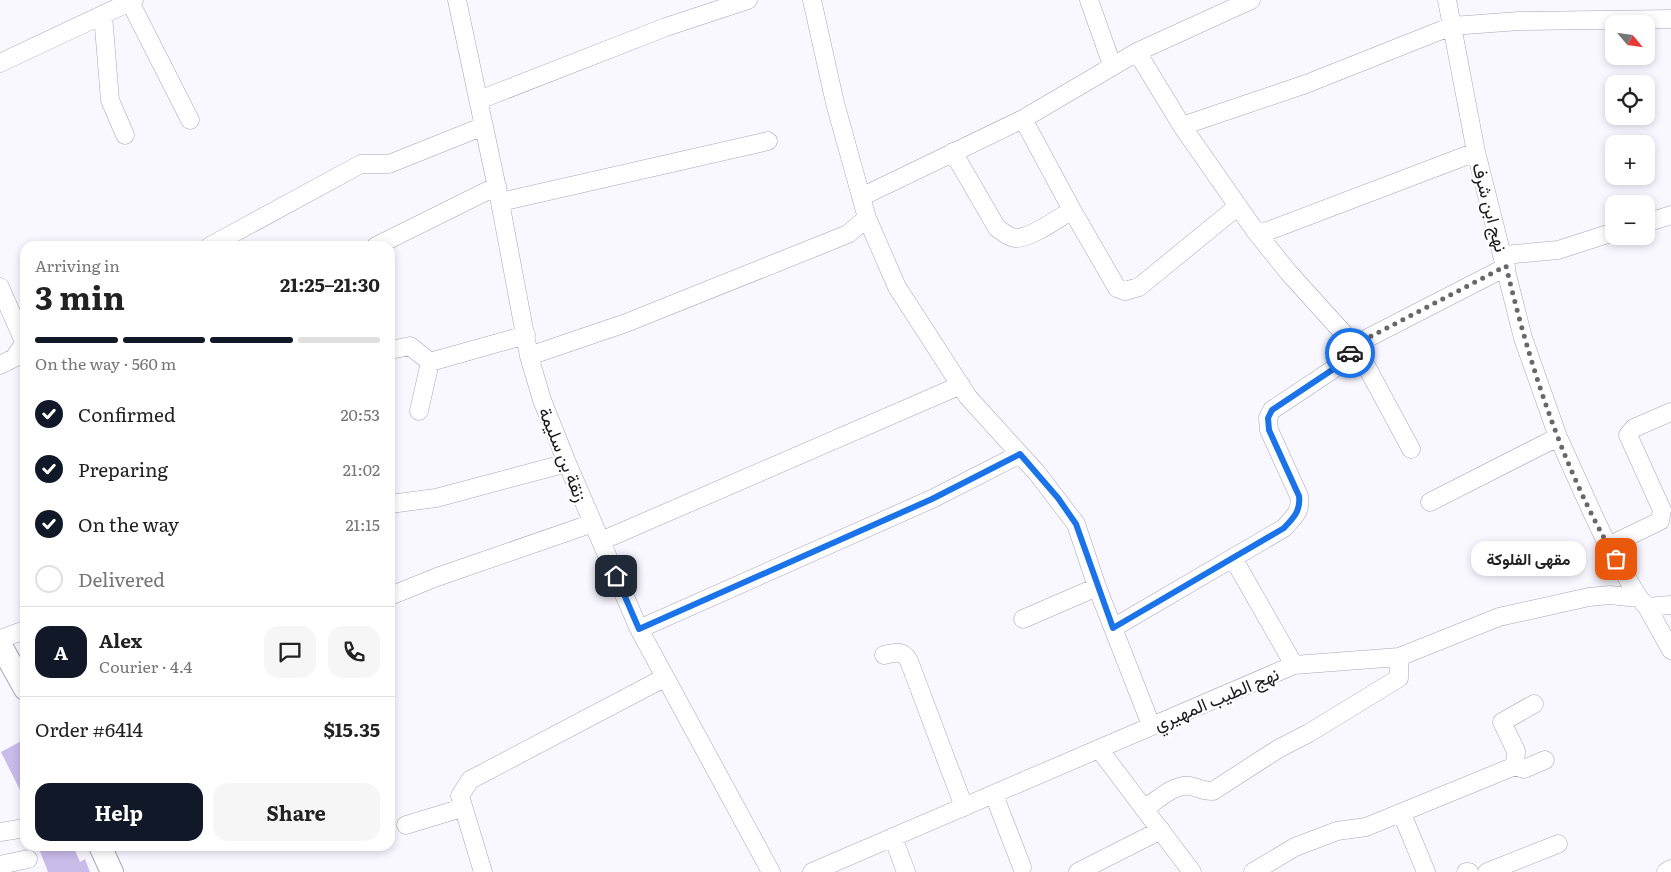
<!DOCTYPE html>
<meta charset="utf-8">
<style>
body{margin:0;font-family:Literata,Vazirmatn,serif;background:#f6f6f6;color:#222;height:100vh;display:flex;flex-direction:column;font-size:19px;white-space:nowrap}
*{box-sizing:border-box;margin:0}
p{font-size:16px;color:#767676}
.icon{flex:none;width:28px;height:28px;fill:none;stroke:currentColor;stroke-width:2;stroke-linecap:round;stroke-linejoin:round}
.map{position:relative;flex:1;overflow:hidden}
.panel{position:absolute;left:20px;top:241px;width:375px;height:610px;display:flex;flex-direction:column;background:#fff;border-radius:15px;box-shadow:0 2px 8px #0003}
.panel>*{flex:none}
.needle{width:32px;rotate:119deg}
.fabs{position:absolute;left:1605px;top:15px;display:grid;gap:10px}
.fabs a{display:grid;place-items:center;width:50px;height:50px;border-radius:10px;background:#fff;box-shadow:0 2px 8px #0003;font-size:25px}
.pin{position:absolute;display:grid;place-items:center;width:42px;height:42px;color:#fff;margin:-21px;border-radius:10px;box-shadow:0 2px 8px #0006}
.courier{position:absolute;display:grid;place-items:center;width:50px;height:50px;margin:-25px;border:4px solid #1a73e8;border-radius:50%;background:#fff;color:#222;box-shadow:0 1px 6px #0007}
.bubble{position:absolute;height:35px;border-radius:15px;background:#fff;box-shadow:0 2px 8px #0003;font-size:16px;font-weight:700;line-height:35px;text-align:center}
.summary em{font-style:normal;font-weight:700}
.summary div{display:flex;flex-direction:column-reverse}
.summary{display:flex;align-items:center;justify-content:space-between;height:85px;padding:0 15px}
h1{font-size:32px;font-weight:700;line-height:38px}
.bar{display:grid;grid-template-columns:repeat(4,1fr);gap:8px 5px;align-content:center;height:60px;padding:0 15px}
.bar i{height:6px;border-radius:4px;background:#e0e0e0}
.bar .current{background:#111827}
.bar p{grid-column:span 4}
.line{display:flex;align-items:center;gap:12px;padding:0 15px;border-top:1px solid #e0e0e0}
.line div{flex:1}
.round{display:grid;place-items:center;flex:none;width:52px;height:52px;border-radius:15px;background:#f6f6f6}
ol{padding:0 15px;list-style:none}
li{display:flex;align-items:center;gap:15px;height:55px}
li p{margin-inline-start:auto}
li .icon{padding:5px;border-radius:50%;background:#111827;color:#fff;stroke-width:4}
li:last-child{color:#767676}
li i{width:28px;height:28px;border:2px solid #e0e0e0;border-radius:50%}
.button{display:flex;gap:10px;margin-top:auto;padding:10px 15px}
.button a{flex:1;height:58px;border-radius:15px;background:#111827;color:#fff;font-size:20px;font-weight:700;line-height:58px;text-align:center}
.button a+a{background:#f6f6f6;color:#222}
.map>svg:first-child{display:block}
</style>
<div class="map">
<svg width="1671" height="872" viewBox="0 0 1671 872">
<rect width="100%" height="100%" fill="#f9f7ff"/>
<path fill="#c9bbea" d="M25,739V800L1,752Z
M38,846H73L80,862L85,859L90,872H48Z"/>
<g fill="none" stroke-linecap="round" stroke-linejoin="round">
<defs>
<path id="minor" d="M457,0L500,202L529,356L542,400L567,463L639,629L771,872
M812,0L835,103L867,218L897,287L968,397L1037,473L1076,524L1097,587L1151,725
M1089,0L1112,65
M1447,0L1476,152L1523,338L1558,437L1591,510L1608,546L1639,598L1647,607L1671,650
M130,2L190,120
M103,15L110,100L125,135
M1137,52L1182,126L1256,232L1268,231L1476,152
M0,63L134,0
M479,100L666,27L748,0
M1023,119L1072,210L1117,288L1125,291L1139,287L1237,207
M1182,126L1306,84L1452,26L1519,21L1671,19
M953,152L997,228C1003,232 1008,237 1015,238C1030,239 1057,219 1072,210
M861,197L1023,119L1137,52L1251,0
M500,202L768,141
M1646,223L1671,215
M1256,232L1289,273L1356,347L1411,449
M210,246L361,164H389L484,126
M376,246L497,186
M1504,255L1558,250L1614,232
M0,287L25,344
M390,350L410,346L430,362
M529,356L626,323L848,234L867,218
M0,365L14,358L25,342
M419,411L430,362L526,335
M1430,502L1558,437
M390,504L436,498L567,463
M601,541L961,385
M1608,546L1660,521L1662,510L1628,435L1634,428L1671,412
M1233,558L1294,665
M390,596L437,577L593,523
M1647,607L1671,605
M1023,619L1097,587
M1113,628L1284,528C1293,518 1302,511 1299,496L1269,430L1268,418L1272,410L1335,368L1362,341L1506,267
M639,629L932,499L1020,454
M0,639L25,630
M884,655C895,652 903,650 909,661L964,807
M1099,749L1192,872
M1515,766L1524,769L1545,760
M994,795L1022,867
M1144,809C1156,801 1175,783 1190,786C1201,788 1200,791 1213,791L1278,749L1309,733L1399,678V657
M1402,814L1426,872
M406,825L462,808
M0,832L19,829
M893,837L906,872
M0,865L28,859
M483,872L460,796L470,780L664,678
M812,872L1294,665L1399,657L1499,617L1589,597L1610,595L1639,598
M1078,872L1161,830
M1253,872L1295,847L1337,831L1366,827L1515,766L1516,751L1502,722L1534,704
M1466,872H1469
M1487,872L1558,844
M1666,872L1671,869"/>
<path id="major" d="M0,644L25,689
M100,846L112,872"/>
</defs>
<use href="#minor" stroke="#aaa5b7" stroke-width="19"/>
<use href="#major" stroke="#aaa5b7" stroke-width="24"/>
<use href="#minor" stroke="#fff" stroke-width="18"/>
<use href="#major" stroke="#fff" stroke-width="22"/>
</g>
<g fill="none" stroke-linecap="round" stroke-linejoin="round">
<path stroke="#69676e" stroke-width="5" stroke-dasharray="0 9" d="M1350,353L1362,341L1506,266C1530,367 1563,469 1616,559"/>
<path stroke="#1a73e8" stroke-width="6" d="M616,576L639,629L932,499L1020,454L1058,498L1076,524L1113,628L1284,528C1293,518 1301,511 1299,496L1269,430L1268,418L1272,410L1335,368L1350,353"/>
</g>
<g text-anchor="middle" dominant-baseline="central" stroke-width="4.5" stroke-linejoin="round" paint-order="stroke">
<g font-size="18" fill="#1c1a20" stroke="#fff">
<text transform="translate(1491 207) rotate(75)">نهج ابن شرف</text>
<text transform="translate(564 454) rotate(68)">زنقة بن سليمة</text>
<text transform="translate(1216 698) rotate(-23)">نهج الطيب المهيري</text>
</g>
</g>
</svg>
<div class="fabs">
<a><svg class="needle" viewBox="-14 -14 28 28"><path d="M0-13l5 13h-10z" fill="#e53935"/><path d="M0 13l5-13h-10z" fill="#767676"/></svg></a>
<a><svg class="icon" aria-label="locate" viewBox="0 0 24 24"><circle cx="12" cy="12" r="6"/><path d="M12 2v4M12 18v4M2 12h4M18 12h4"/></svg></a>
<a>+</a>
<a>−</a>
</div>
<div class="pin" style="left:1616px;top:559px;background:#ea580c"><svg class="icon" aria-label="bag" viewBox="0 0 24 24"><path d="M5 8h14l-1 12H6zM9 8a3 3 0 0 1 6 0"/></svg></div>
<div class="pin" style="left:616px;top:576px;background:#1f2937"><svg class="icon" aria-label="home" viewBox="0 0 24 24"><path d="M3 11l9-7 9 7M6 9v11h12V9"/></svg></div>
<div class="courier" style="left:1350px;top:353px"><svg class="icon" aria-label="car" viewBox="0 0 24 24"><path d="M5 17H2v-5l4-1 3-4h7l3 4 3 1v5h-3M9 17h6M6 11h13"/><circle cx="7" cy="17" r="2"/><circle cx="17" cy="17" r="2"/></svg></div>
<div class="bubble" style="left:1471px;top:541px;width:115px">مقهى الفلوكة</div>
<section class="panel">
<div class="summary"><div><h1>3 min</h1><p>Arriving in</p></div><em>21:25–21:30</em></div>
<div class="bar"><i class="current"></i><i class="current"></i><i class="current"></i><i></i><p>On the way · 560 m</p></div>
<ol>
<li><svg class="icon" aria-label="check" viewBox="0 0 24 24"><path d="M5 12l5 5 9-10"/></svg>Confirmed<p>20:53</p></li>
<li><svg class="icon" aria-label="check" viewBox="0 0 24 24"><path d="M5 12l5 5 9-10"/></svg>Preparing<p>21:02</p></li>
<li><svg class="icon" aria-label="check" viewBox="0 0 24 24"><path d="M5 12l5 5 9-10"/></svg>On the way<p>21:15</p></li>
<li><i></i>Delivered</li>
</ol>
<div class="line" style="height:90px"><b class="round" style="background:#111827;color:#fff">A</b><div><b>Alex</b><p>Courier · 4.4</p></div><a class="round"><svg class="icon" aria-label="chat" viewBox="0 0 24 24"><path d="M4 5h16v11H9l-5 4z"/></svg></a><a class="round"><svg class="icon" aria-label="phone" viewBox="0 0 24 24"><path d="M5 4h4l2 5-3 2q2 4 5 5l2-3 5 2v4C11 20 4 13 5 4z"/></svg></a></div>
<div class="line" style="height:65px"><div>Order #6414</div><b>$15.35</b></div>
<div class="button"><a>Help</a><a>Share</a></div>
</section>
</div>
